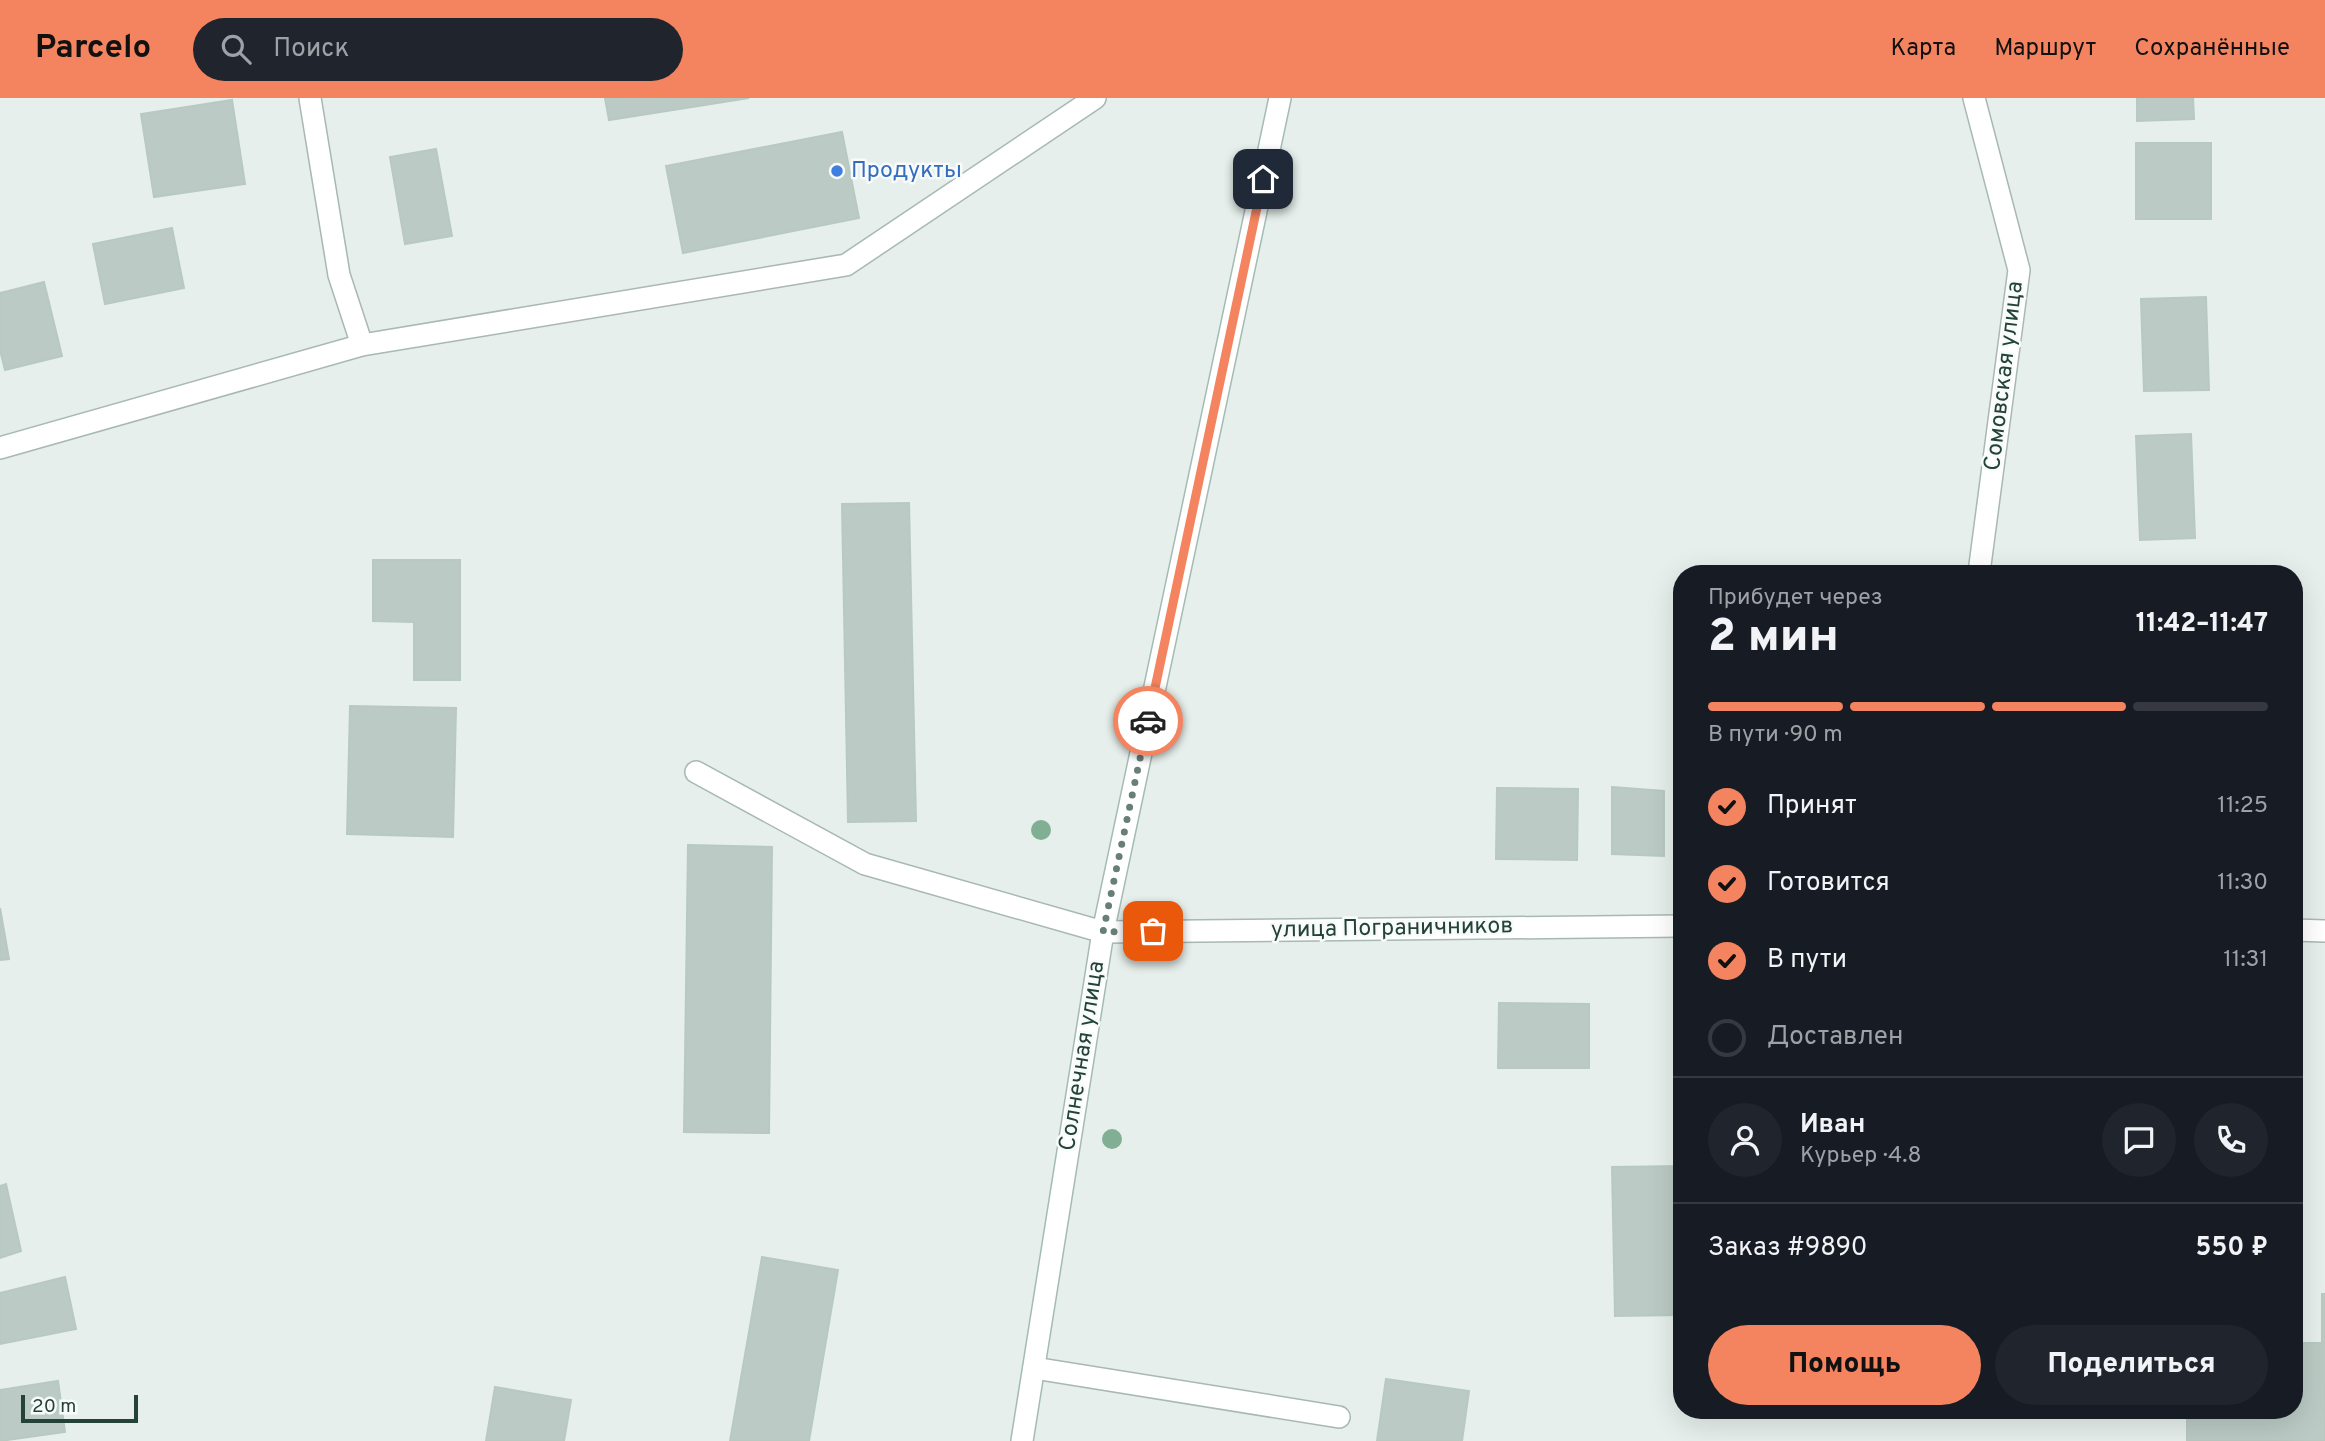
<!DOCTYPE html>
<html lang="ru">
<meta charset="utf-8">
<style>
body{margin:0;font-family:Overpass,sans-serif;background:#20242c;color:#f1f3f6;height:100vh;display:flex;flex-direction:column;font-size:26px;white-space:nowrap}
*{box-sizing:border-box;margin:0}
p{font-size:23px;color:#9ea1a6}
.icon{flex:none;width:38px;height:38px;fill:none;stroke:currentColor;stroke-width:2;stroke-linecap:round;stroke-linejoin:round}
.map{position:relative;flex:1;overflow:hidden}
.details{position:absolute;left:1673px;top:467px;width:630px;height:854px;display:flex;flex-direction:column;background:#171b24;border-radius:28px;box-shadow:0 7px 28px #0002}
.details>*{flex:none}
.scale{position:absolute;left:21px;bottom:18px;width:117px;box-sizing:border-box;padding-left:7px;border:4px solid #24423a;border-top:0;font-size:19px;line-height:24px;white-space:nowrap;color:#24423a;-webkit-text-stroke:5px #f7fbf9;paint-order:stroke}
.pin{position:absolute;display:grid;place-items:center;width:60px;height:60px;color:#fff;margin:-30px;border-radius:14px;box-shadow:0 4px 10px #0006}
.courier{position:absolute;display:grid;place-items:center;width:70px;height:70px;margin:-35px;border:5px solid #f4845f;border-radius:50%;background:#fff;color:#222;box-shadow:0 2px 9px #0007}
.headline em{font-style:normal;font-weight:800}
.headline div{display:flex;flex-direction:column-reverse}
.headline{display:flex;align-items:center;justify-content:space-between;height:119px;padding:0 35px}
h1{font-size:46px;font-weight:800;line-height:52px}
.bar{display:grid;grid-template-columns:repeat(4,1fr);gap:10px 7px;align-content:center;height:84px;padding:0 35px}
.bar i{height:9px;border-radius:5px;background:#363941}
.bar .current{background:#f4845f}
.bar p{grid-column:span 4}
.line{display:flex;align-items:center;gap:18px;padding:0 35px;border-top:2px solid #363941}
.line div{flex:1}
.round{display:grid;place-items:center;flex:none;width:74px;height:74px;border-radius:37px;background:#20242c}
ol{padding:0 35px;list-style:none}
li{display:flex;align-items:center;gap:21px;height:77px}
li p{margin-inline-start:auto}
li .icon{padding:7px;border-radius:50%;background:#f4845f;color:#111;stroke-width:4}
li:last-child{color:#9ea1a6}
li i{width:38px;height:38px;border:4px solid #363941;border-radius:50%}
.button{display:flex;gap:14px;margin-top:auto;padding:14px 35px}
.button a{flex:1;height:80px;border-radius:42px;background:#f4845f;color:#111;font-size:28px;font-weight:800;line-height:80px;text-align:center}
.button a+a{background:#20242c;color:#f1f3f6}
header{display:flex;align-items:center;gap:42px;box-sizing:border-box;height:98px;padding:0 35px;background:#f4845f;color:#111}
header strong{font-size:33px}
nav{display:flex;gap:38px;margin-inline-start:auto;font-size:24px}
.search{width:490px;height:63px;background:#20242c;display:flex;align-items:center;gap:18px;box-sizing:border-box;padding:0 24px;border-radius:38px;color:#9ea1a6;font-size:26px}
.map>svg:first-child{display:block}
</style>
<header>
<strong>Parcelo</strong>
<div class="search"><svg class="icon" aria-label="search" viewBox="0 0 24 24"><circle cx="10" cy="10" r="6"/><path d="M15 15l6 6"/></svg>Поиск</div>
<nav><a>Карта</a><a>Маршрут</a><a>Сохранённые</a></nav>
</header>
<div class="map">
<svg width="2325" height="1343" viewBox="0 0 2325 1343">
<rect width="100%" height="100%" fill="#e6efeb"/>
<path fill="#bbcac4" stroke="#b8c9c2" stroke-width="2" d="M605,0H749L609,22Z
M2137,0H2193L2194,21L2137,23Z
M232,2L245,86L154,99L141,16Z
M842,34L859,120L683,155L666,68Z
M2136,45H2211V121H2136Z
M436,51L452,138L405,146L390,59Z
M172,130L184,190L105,206L93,146Z
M44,184L62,258L5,272L0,252V195Z
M2206,199L2209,292L2144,293L2141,201Z
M2191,336L2195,440L2140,442L2136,338Z
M909,405L916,723L848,724L842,406Z
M373,462H460V582H414V524L373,523Z
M350,608L456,610L453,739L347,736Z
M1612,689L1664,693V758L1612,756Z
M1497,690L1578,691L1577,762L1496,761Z
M688,747L772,749L769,1035L684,1034Z
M0,810L9,861L0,862Z
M1499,905L1589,906V970H1498Z
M1682,1068V1217L1615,1218L1612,1069Z
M6,1086L21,1153L0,1160V1088Z
M762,1159L838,1172L809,1343H730Z
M65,1179L76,1231L0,1246V1195Z
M2322,1196H2325V1343H2187V1312H2294V1245H2322Z
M1386,1281L1469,1293L1462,1343H1377Z
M58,1283L65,1334L0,1343V1292Z
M495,1289L571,1302L564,1343H486Z"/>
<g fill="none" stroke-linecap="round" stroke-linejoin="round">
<defs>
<path id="lane" d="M1034,1270L1339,1319"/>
<path id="street" d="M310,0L339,177L362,247
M1974,0L2019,172L1980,467L1982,476
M0,350L362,247L846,167L1095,0
M696,674L865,766L1103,834L1682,828
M2294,832L2325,833"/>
<path id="secondary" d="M1022,1343L1103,834L1280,0"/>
</defs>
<use href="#lane" stroke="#a8b8b2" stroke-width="24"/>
<use href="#street" stroke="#a8b8b2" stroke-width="24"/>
<use href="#secondary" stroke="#a4bbb3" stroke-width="24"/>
<use href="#lane" stroke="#fff" stroke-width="21"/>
<use href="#street" stroke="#fff" stroke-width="21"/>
<use href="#secondary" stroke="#fff" stroke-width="21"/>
</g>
<g fill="#80af93">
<circle cx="1041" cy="732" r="10"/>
<circle cx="1112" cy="1041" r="10"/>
</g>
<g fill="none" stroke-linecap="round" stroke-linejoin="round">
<path stroke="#687f78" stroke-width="7" stroke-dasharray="0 12.6" d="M1148,623L1103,834L1153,833"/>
<path stroke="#f4845f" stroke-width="9" d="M1148,623L1263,81"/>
</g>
<circle fill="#3f7fe0" stroke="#f7fbf9" stroke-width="2.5" cx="837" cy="73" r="7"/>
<g text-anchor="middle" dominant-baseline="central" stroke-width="5" stroke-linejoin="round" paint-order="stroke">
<g font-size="23" fill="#366cbe" stroke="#f7fbf9" text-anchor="start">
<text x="851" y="73">Продукты</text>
</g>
<g font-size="23" fill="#24423a" stroke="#f7fbf9">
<text transform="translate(2005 278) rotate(-83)">Сомовская улица</text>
<text transform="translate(1392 831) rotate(-1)">улица Пограничников</text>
<text transform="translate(1083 958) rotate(-81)">Солнечная улица</text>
</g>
</g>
</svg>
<div class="scale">20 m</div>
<div class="pin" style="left:1153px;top:833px;background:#ea580c"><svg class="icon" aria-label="bag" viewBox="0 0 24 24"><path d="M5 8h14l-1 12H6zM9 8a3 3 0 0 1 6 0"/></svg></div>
<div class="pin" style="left:1263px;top:81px;background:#1f2937"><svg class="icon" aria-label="home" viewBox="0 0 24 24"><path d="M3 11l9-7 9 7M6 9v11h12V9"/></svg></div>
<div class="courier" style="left:1148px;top:623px"><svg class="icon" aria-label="car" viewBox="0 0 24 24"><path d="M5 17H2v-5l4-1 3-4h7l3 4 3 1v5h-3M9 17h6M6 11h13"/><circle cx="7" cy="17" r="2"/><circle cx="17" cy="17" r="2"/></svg></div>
<section class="details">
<div class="headline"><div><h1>2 мин</h1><p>Прибудет через</p></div><em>11:42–11:47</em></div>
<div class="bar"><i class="current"></i><i class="current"></i><i class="current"></i><i></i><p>В пути · 90 m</p></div>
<ol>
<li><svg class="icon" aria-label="check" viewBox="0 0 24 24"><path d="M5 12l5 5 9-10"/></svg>Принят<p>11:25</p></li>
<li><svg class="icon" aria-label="check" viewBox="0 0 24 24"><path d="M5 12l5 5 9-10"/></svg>Готовится<p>11:30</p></li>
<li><svg class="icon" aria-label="check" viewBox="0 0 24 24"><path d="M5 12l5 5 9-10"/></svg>В пути<p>11:31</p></li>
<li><i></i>Доставлен</li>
</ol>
<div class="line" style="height:126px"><a class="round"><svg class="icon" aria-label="person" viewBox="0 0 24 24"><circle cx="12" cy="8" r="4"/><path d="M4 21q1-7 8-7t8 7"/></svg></a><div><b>Иван</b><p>Курьер · 4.8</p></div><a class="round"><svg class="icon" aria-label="chat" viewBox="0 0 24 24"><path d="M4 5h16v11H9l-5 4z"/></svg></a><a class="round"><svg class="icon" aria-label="phone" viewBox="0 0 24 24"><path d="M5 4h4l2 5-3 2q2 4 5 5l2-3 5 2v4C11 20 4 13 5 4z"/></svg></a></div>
<div class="line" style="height:91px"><div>Заказ #9890</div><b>550 ₽</b></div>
<div class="button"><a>Помощь</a><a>Поделиться</a></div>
</section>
</div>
